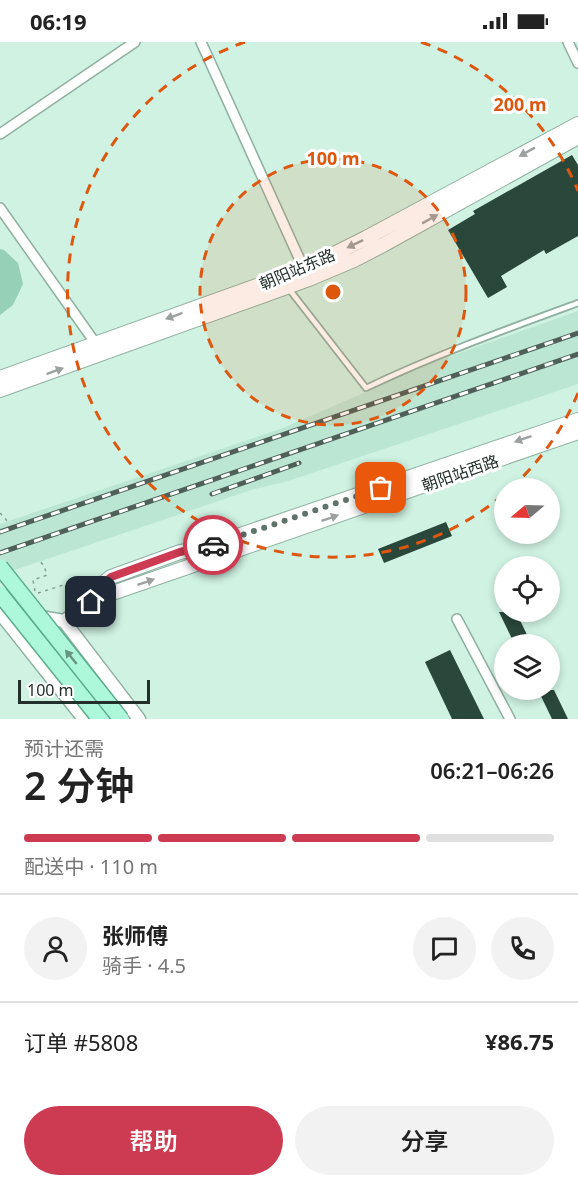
<!DOCTYPE html>
<html lang="zh">
<meta charset="utf-8">
<style>
body{margin:0;font-family:"Noto Sans","Noto Sans SC",sans-serif;background:#f2f2f2;color:#222;height:100vh;display:flex;flex-direction:column;font-size:22px;white-space:nowrap}
*{box-sizing:border-box;margin:0}
p{font-size:20px;color:#767676}
.icon{flex:none;width:33px;height:33px;fill:none;stroke:currentColor;stroke-width:2;stroke-linecap:round;stroke-linejoin:round}
.map{position:relative;height:677px;overflow:hidden}
.panel{display:flex;flex-direction:column;background:#fff;flex:1}
.panel>*{flex:none}
.needle{width:39px;rotate:251deg}
.controls{position:absolute;left:494px;top:436px;display:grid;gap:12px}
.controls a{display:grid;place-items:center;width:66px;height:66px;border-radius:50%;background:#fff;box-shadow:0 3px 9px #0003;font-size:30px}
.scale{position:absolute;left:18px;bottom:15px;width:132px;box-sizing:border-box;padding-left:6px;border:3px solid #222f2a;border-top:0;font-size:16px;line-height:21px;white-space:nowrap;color:#222f2a;-webkit-text-stroke:4px #fff;paint-order:stroke}
.pin{position:absolute;display:grid;place-items:center;width:51px;height:51px;color:#fff;margin:-26px;border-radius:12px;box-shadow:0 3px 9px #0006}
.courier{position:absolute;display:grid;place-items:center;width:60px;height:60px;margin:-30px;border:4px solid #cc3b52;border-radius:50%;background:#fff;color:#222;box-shadow:0 2px 8px #0007}
.summary em{font-style:normal;font-weight:600}
.summary div{display:flex;flex-direction:column-reverse}
.summary{display:flex;align-items:center;justify-content:space-between;height:102px;padding:0 24px}
h1{font-size:39px;font-weight:600;line-height:45px}
.bar{display:grid;grid-template-columns:repeat(4,1fr);gap:9px 6px;align-content:center;height:72px;padding:0 24px}
.bar i{height:8px;border-radius:4px;background:#e0e0e0}
.bar .on{background:#cc3b52}
.bar p{grid-column:span 4}
.line{display:flex;align-items:center;gap:15px;padding:0 24px;border-top:2px solid #e0e0e0}
.line div{flex:1}
.round{display:grid;place-items:center;flex:none;width:63px;height:63px;border-radius:32px;background:#f2f2f2}
.primary-button{display:flex;gap:12px;margin-top:auto;padding:12px 24px}
.primary-button a{flex:1;height:69px;border-radius:36px;background:#cc3b52;color:#fff;font-size:24px;font-weight:600;line-height:69px;text-align:center}
.primary-button a+a{background:#f2f2f2;color:#222}
.status{display:flex;justify-content:space-between;align-items:center;height:42px;padding:0 30px;background:#fff;direction:ltr}
.status svg{height:16px;fill:currentColor}
.map>svg:first-child{display:block}
</style>
<div class="status"><b>06:19</b><svg viewBox="0 0 49 12"><path d="M0 12V9h3v3zM5 12V6h3v6zM10 12V3h3v9zM15 12V0h3v12zM26 1h20v11H26zM47 4h2v5h-2z"/></svg></div>
<div class="map">
<svg width="578" height="677" viewBox="0 0 578 677">
<rect width="100%" height="100%" fill="#cff2e2"/>
<path fill="#bce6d4" d="M578,269V342L288,439L251,448L0,533V482L283,386L437,319Z"/>
<path fill="#95d0b7" d="M0,207L4,208L18,221L23,242L13,263L0,273Z"/>
<path fill="#29473a" d="M572,113L578,123V194L546,212L544,208L501,234L507,245L488,256L448,188L475,172L473,169Z
M446,480L452,494L384,521L378,507Z
M499,570H516L532,603H515Z
M450,608L484,677H452L425,620Z
M538,648H554L568,677H552Z"/>
<g fill="none" stroke-linecap="round" stroke-linejoin="round">
<defs>
<path id="service" d="M289,247L366,346C435,313 507,287 578,261"/>
<path id="minor" d="M201,0L304,227
M568,0L578,21
M0,92L135,0
M0,166L96,302
M457,577L510,677"/>
<path id="tertiary" d="M10,570L64,579L91,560
M0,571L84,677
M64,579L139,677"/>
<path id="secondary" d="M0,336L304,227L366,196L578,82
M0,348L309,237L354,218L383,203L578,95
M91,560L105,540L111,535L180,510L205,505L578,378
M91,560L101,555L578,390"/>
</defs>
<use href="#service" stroke="#8fb0a1" stroke-width="8"/>
<use href="#minor" stroke="#8fb0a1" stroke-width="12"/>
<use href="#tertiary" stroke="#8fb0a1" stroke-width="15"/>
<use href="#secondary" stroke="#8fb0a1" stroke-width="16"/>
<path stroke="#859f94" stroke-width="1.5" stroke-dasharray="3 4.5" stroke-linecap="butt" d="M0,471L9,481
M35,549L33,538L47,533L44,524L39,518
M38,551L70,541L77,557"/>
<use href="#service" stroke="#fff" stroke-width="4.5"/>
<use href="#minor" stroke="#fff" stroke-width="9"/>
<use href="#tertiary" stroke="#fff" stroke-width="12"/>
<use href="#secondary" stroke="#fff" stroke-width="14"/>
<defs>
<path id="rail" d="M212,452L299,421
M0,490L578,291
M0,511L578,312"/>
</defs>
<use href="#rail" stroke="#4e6058" stroke-width="5"/>
<use href="#rail" stroke="#fff" stroke-width="3" stroke-dasharray="9" stroke-linecap="butt"/>
<defs>
<path id="primary-bridge" d="M0,525L121,677
M0,552L100,677"/>
</defs>
<use href="#primary-bridge" stroke="#59ad8d" stroke-width="18" stroke-linecap="butt"/>
<use href="#primary-bridge" stroke="#adf7db" stroke-width="15"/>
</g>
<defs><path id="oneway-solid" d="M-6-.8H1V-3.2L6.5 0L1 3.2V.8H-6Z" transform="scale(1.5)"/></defs>
<g fill="#9ca19f">
<use href="#oneway-solid" transform="translate(527 110) rotate(151)"/>
<use href="#oneway-solid" transform="translate(430 177) rotate(-29)"/>
<use href="#oneway-solid" transform="translate(355 202) rotate(154)"/>
<use href="#oneway-solid" transform="translate(174 274) rotate(160)"/>
<use href="#oneway-solid" transform="translate(55 329) rotate(-20)"/>
<use href="#oneway-solid" transform="translate(523 397) rotate(161)"/>
<use href="#oneway-solid" transform="translate(330 476) rotate(-19)"/>
<use href="#oneway-solid" transform="translate(146 540) rotate(-19)"/>
</g>
<use fill="#689382" href="#oneway-solid" transform="translate(71 615) rotate(-129)"/>
<g fill="none" stroke-linecap="round" stroke-linejoin="round">
<path stroke="#5f736a" stroke-width="6" stroke-dasharray="0 10.8" d="M213,503L381,446"/>
<path stroke="#cc3b52" stroke-width="8" d="M91,560L105,540L111,535L180,510L213,503"/>
</g>
<circle cx="333" cy="250" r="133" fill="#de570e" fill-opacity=".12"/>
<g fill="none" stroke="#de570e" stroke-width="3" stroke-dasharray="10 8">
<circle cx="333" cy="250" r="133"/>
<path d="M578 351A265 265 0 0 1 510 447M503 453A265 265 0 1 1 245 0M421 0A265 265 0 0 1 578 149"/>
</g>
<g text-anchor="middle" dominant-baseline="central" stroke-width="6" stroke-linejoin="round" paint-order="stroke">
<g font-size="16" fill="#222f2a" stroke="#fff">
<text transform="translate(297 227) rotate(-23)">朝阳站东路</text>
<text transform="translate(460 431) rotate(-19)">朝阳站西路</text>
</g>
</g>
<circle cx="333" cy="250" r="9" fill="#de570e" stroke="#fff" stroke-width="3"/>
<g font-size="18" text-anchor="middle" font-weight="bold" fill="#de570e" stroke="#fff" stroke-width="6" stroke-linejoin="round" paint-order="stroke">
<text x="520" y="69">200 m</text>
<text x="333" y="123">100 m</text>
</g>
</svg>
<div class="controls">
<a><svg class="needle" viewBox="-14 -14 28 28"><path d="M0-13l5 13h-10z" fill="#e53935"/><path d="M0 13l5-13h-10z" fill="#767676"/></svg></a>
<a><svg class="icon" aria-label="locate" viewBox="0 0 24 24"><circle cx="12" cy="12" r="6"/><path d="M12 2v4M12 18v4M2 12h4M18 12h4"/></svg></a>
<a><svg class="icon" aria-label="layers" viewBox="0 0 24 24"><path d="M12 4l9 5-9 5-9-5zM3 14l9 5 9-5"/></svg></a>
</div>
<div class="scale">100 m</div>
<div class="pin" style="left:381px;top:446px;background:#ea580c"><svg class="icon" aria-label="bag" viewBox="0 0 24 24"><path d="M5 8h14l-1 12H6zM9 8a3 3 0 0 1 6 0"/></svg></div>
<div class="pin" style="left:91px;top:560px;background:#1f2937"><svg class="icon" aria-label="home" viewBox="0 0 24 24"><path d="M3 11l9-7 9 7M6 9v11h12V9"/></svg></div>
<div class="courier" style="left:213px;top:503px"><svg class="icon" aria-label="car" viewBox="0 0 24 24"><path d="M5 17H2v-5l4-1 3-4h7l3 4 3 1v5h-3M9 17h6M6 11h13"/><circle cx="7" cy="17" r="2"/><circle cx="17" cy="17" r="2"/></svg></div>
</div>
<section class="panel">
<div class="summary"><div><h1>2 分钟</h1><p>预计还需</p></div><em>06:21–06:26</em></div>
<div class="bar"><i class="on"></i><i class="on"></i><i class="on"></i><i></i><p>配送中 · 110 m</p></div>
<div class="line" style="height:108px"><a class="round"><svg class="icon" aria-label="person" viewBox="0 0 24 24"><circle cx="12" cy="8" r="4"/><path d="M4 21q1-7 8-7t8 7"/></svg></a><div><b>张师傅</b><p>骑手 · 4.5</p></div><a class="round"><svg class="icon" aria-label="chat" viewBox="0 0 24 24"><path d="M4 5h16v11H9l-5 4z"/></svg></a><a class="round"><svg class="icon" aria-label="phone" viewBox="0 0 24 24"><path d="M5 4h4l2 5-3 2q2 4 5 5l2-3 5 2v4C11 20 4 13 5 4z"/></svg></a></div>
<div class="line" style="height:78px"><div>订单 #5808</div><b>¥86.75</b></div>
<div class="primary-button"><a>帮助</a><a>分享</a></div>
</section>
